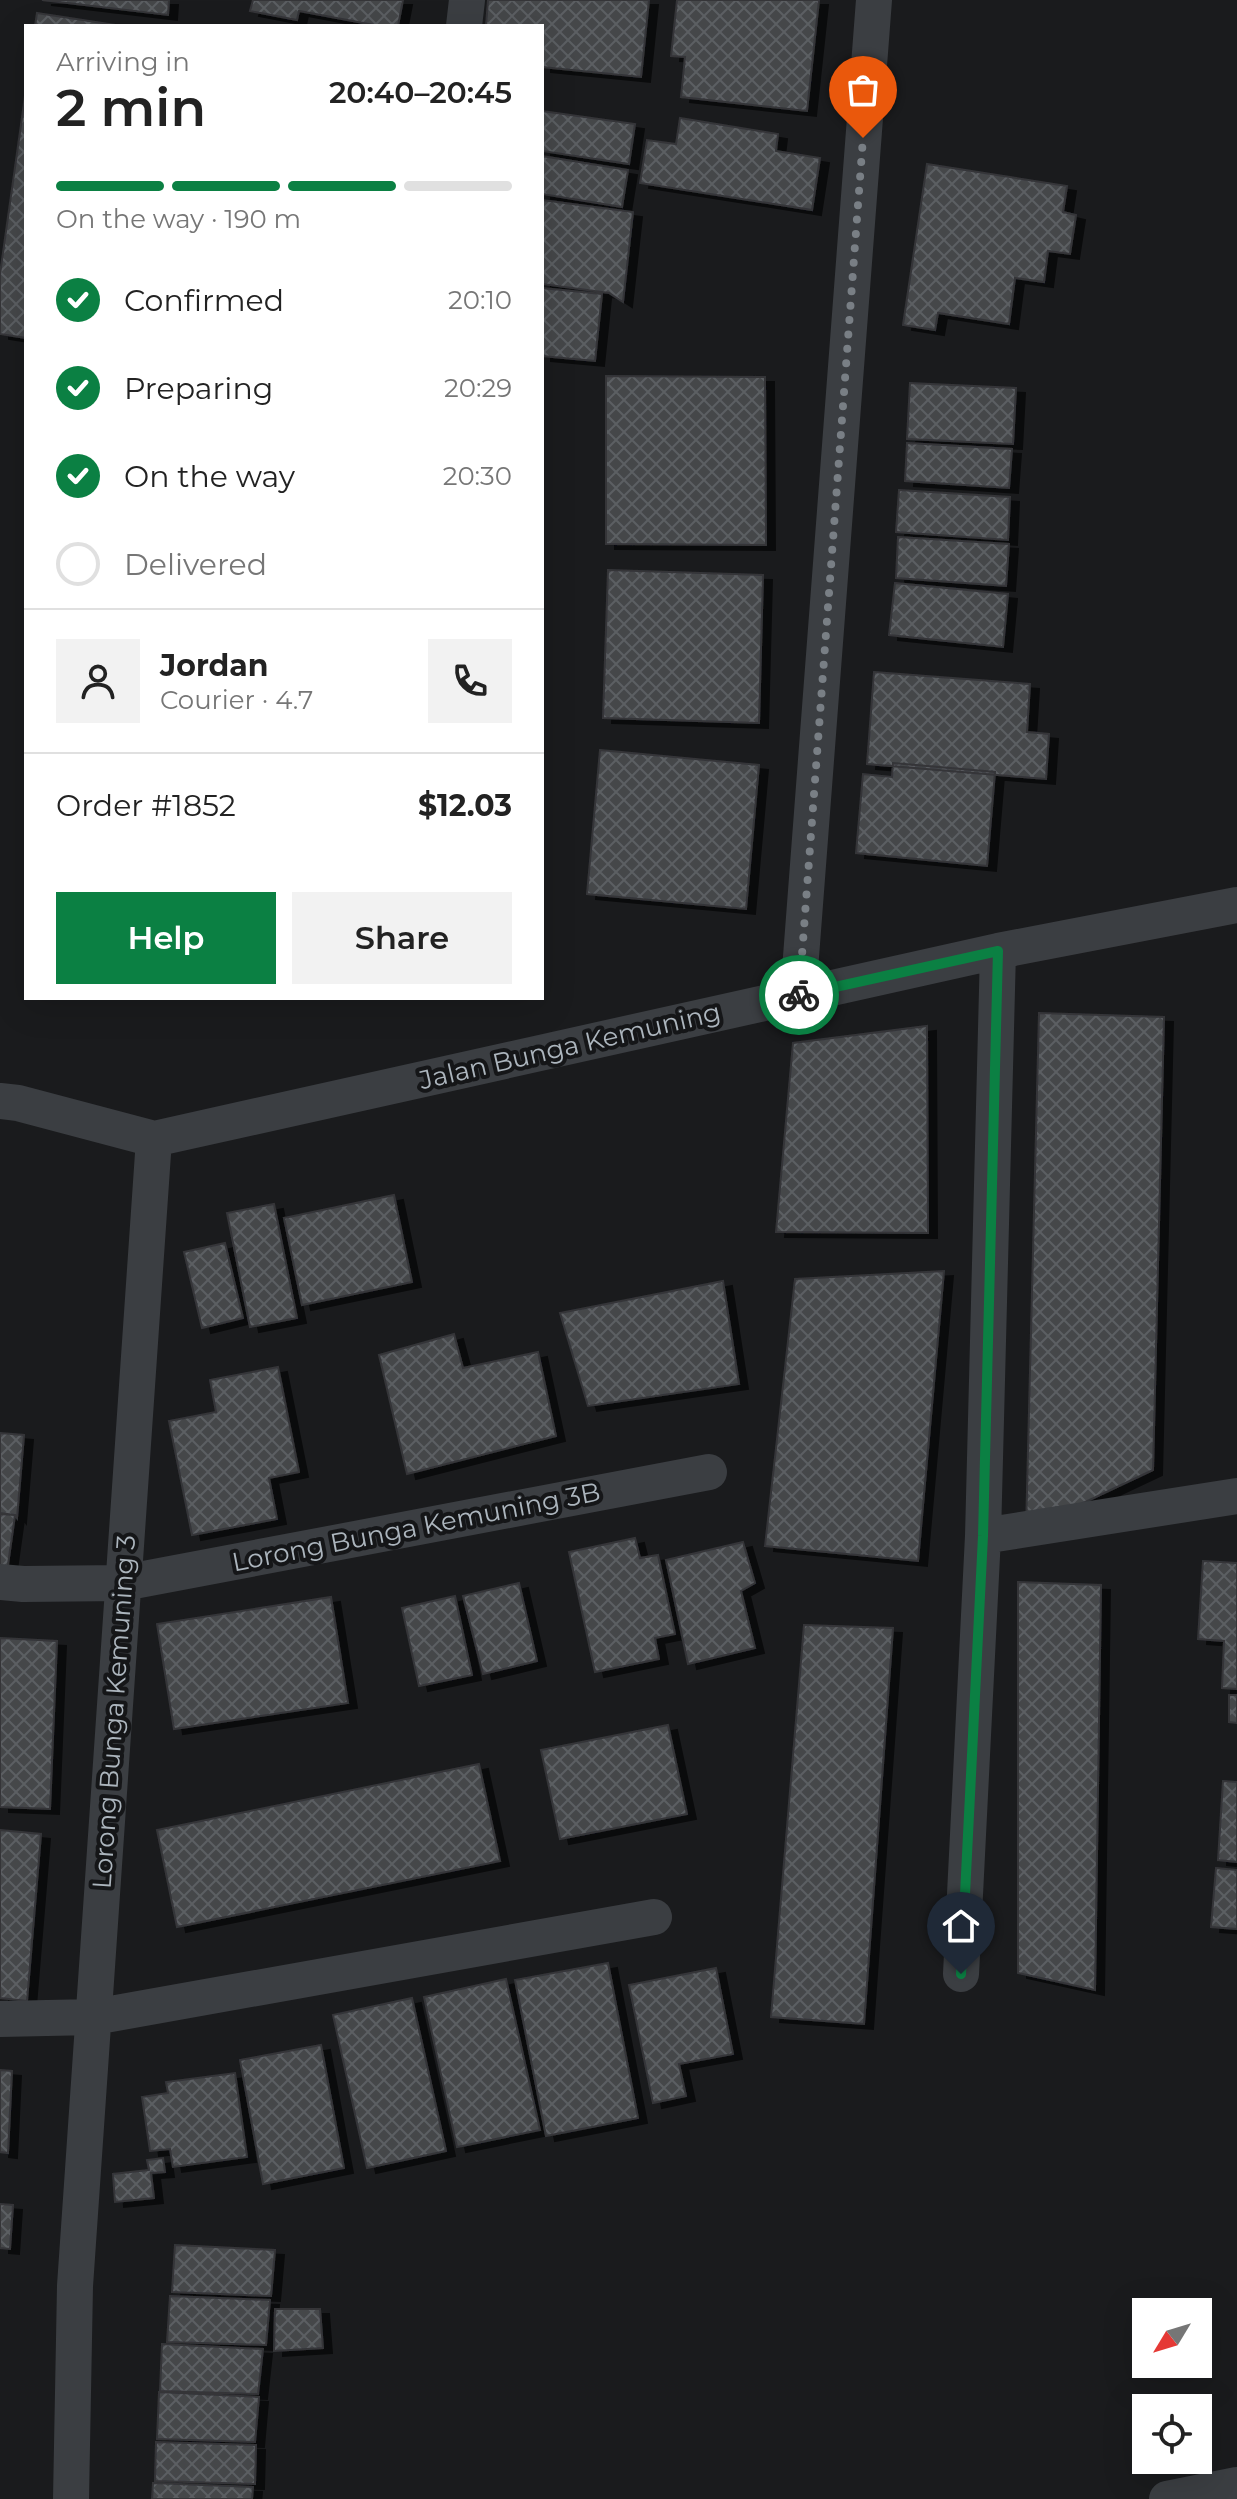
<!DOCTYPE html>
<meta charset="utf-8">
<style>
body{margin:0;font-family:Montserrat,sans-serif;background:#f2f2f2;color:#222;height:100vh;display:flex;flex-direction:column;font-size:30px;white-space:nowrap}
*{box-sizing:border-box;margin:0}
p{font-size:26px;color:#767676}
.icon{flex:none;width:44px;height:44px;fill:none;stroke:currentColor;stroke-width:2;stroke-linecap:round;stroke-linejoin:round}
.map{position:relative;flex:1;overflow:hidden}
.sheet{position:absolute;left:24px;top:24px;width:520px;height:976px;display:flex;flex-direction:column;background:#fff;border-radius:0px;box-shadow:0 8px 32px #0002}
.sheet>*{flex:none}
.needle{width:52px;rotate:232deg}
.controls{position:absolute;left:1132px;top:2298px;display:grid;gap:16px}
.controls a{display:grid;place-items:center;width:80px;height:80px;border-radius:0px;background:#fff;box-shadow:0 8px 32px #0002;font-size:40px}
.pin{position:absolute;display:grid;place-items:center;width:68px;height:68px;color:#fff;margin:-82px -34px;border-radius:50% 50% 50% 0;rotate:-45deg;box-shadow:0 0 8px #0007}
.pin .icon{rotate:45deg}
.courier{position:absolute;display:grid;place-items:center;width:80px;height:80px;margin:-40px;border:6px solid #0b8043;border-radius:50%;background:#fff;color:#222;box-shadow:0 2px 10px #0007}
.head em{font-style:normal;font-weight:600}
.head div{display:flex;flex-direction:column-reverse}
.head{display:flex;align-items:center;justify-content:space-between;height:136px;padding:0 32px}
h1{font-size:52px;font-weight:600;line-height:60px}
.bar{display:grid;grid-template-columns:repeat(4,1fr);gap:12px 8px;align-content:center;height:96px;padding:0 32px}
.bar i{height:10px;border-radius:6px;background:#e0e0e0}
.bar .current{background:#0b8043}
.bar p{grid-column:span 4}
.line{display:flex;align-items:center;gap:20px;padding:0 32px;border-top:2px solid #e0e0e0}
.line div{flex:1}
.round{display:grid;place-items:center;flex:none;width:84px;height:84px;border-radius:0px;background:#f2f2f2}
ol{padding:0 32px;list-style:none}
li{display:flex;align-items:center;gap:24px;height:88px}
li p{margin-inline-start:auto}
li .icon{padding:8px;border-radius:50%;background:#0b8043;color:#fff;stroke-width:4}
li:last-child{color:#767676}
li i{width:44px;height:44px;border:4px solid #e0e0e0;border-radius:50%}
.button{display:flex;gap:16px;margin-top:auto;padding:16px 32px}
.button a{flex:1;height:92px;border-radius:0px;background:#0b8043;color:#fff;font-size:32px;font-weight:600;line-height:92px;text-align:center}
.button a+a{background:#f2f2f2;color:#222}
.map>svg:first-child{display:block}
</style>
<div class="map">
<svg width="1237" height="2499" viewBox="0 0 1237 2499">
<defs>
<pattern id="building-cross-hatch" width="8" height="8" patternUnits="userSpaceOnUse" patternTransform="scale(2)"><rect width="8" height="8" fill="#44464a"/><path d="M0 0l8 8M0 8l8-8" fill="none" stroke="#5c5e62"/></pattern>
<filter id="shadow"><feDropShadow dx="9" dy="5" stdDeviation="0" flood-color="#0009"/></filter>
</defs>
<rect width="100%" height="100%" fill="#1a1b1d"/>
<path fill="url(#building-cross-hatch)" stroke="#343539" stroke-width="2" filter="url(#shadow)" d="M42,0H169L168,15Z
M253,0H403L398,26H379L299,11L297,20L250,11Z
M488,0H649L641,77L542,67V26H486Z
M677,0H819L807,111L681,97L685,57L671,56Z
M37,13L122,26H35Z
M26,89V338L0,334V274Z
M542,111L635,124L629,164L542,151Z
M680,118L778,134L776,151L820,158L812,210L640,183L647,140L676,144Z
M542,156L628,170L622,207L542,194Z
M927,164L1067,186L1063,212L1076,215L1070,254L1048,251L1044,282L1015,278L1009,324L938,313L935,330L903,325Z
M542,200L633,212L623,302L609,293L542,284Z
M542,288L602,294L595,361L542,356Z
M606,376L765,377L766,545L606,544Z
M910,383L1016,388L1013,444L907,439Z
M907,443L1012,449L1009,488L905,481Z
M899,490L1010,497L1008,540L896,532Z
M898,537L1009,544L1006,586L896,578Z
M608,570L763,575L759,723L603,718Z
M895,583L1008,594L1003,647L889,635Z
M874,672L1030,684L1027,732L1049,734L1046,779L867,764Z
M600,750L759,765L746,909L587,894Z
M893,763L995,772L987,866L856,853L863,774L892,777Z
M1039,1013L1164,1017L1153,1470L1026,1530Z
M927,1026L928,1233L776,1232L793,1043Z
M394,1195L412,1282L302,1305L284,1218Z
M274,1204L297,1318L250,1327L227,1213Z
M225,1243L243,1318L202,1328L184,1252Z
M944,1271L918,1561L765,1546L795,1279Z
M723,1281L739,1384L588,1406L560,1313Z
M454,1334L463,1368L538,1352L556,1436L407,1474L379,1355Z
M278,1367L299,1472L269,1478L277,1519L192,1535L169,1421L216,1412L210,1380Z
M0,1433L24,1435L17,1518L15,1515L0,1514Z
M0,1513L15,1515L7,1572L0,1571Z
M635,1538L640,1558L658,1555L675,1634L655,1638L659,1659L595,1672L569,1552Z
M743,1542L755,1583L741,1591L755,1648L688,1664L666,1560Z
M1203,1561L1237,1563V1689L1222,1688L1224,1641L1198,1639Z
M1018,1582L1101,1585L1095,1990L1018,1973Z
M519,1583L537,1661L483,1674L463,1596Z
M455,1596L472,1675L419,1686L402,1608Z
M331,1597L348,1703L174,1729L157,1624Z
M804,1625L893,1628L864,2024L771,2017Z
M0,1638L57,1641L50,1809L0,1807Z
M1229,1695H1237V1723L1229,1722Z
M668,1725L687,1814L560,1839L541,1750Z
M479,1764L500,1861L177,1927L157,1830Z
M1223,1781L1237,1782V1862L1218,1860Z
M0,1830L41,1834L27,2001L0,1998Z
M1216,1868L1237,1870V1929L1211,1927Z
M608,1963L638,2118L546,2136L515,1980Z
M716,1968L733,2054L679,2064L686,2096L653,2103L629,1985Z
M506,1979L540,2130L457,2147L424,1997Z
M412,1998L446,2151L367,2168L333,2015Z
M321,2045L344,2168L263,2184L240,2060Z
M0,2070L12,2071L8,2153L0,2152Z
M235,2073L247,2157L173,2167L170,2149L150,2151L142,2097L168,2093L166,2082Z
M163,2158L165,2172L151,2173L154,2198L115,2202L113,2174L149,2170L147,2160Z
M0,2204L13,2205L10,2249L0,2248Z
M175,2245L275,2250L271,2296L172,2292Z
M170,2296L270,2300L266,2345L167,2342Z
M275,2309H320L323,2348L274,2351Z
M162,2344L263,2349L258,2394L160,2391Z
M159,2392L259,2397L255,2442L157,2439Z
M156,2442L256,2445L255,2484L155,2481Z
M153,2483L253,2487L252,2499H152Z"/>
<g fill="none" stroke-linecap="round" stroke-linejoin="round">
<path stroke="#3b3e42" stroke-width="36" d="M464,26L467,0
M798,996L874,0
M0,1101L18,1103L154,1139L998,951L1237,905
M983,1536L1237,1496
M0,1582L23,1584L123,1583L709,1472
M961,1974L983,1536L998,951
M0,2019L94,2017L654,1917
M71,2499L75,2286L154,1139
M1167,2499L1237,2485"/>
</g>
<g fill="none" stroke-linecap="round" stroke-linejoin="round">
<path stroke="#797f85" stroke-width="8" stroke-dasharray="0 14.4" d="M799,995L863,138"/>
<path stroke="#0b8043" stroke-width="10" d="M799,995L998,951L983,1536L961,1974"/>
</g>
<g text-anchor="middle" dominant-baseline="central" stroke-width="8" stroke-linejoin="round" paint-order="stroke">
<g font-size="26" fill="#acb5bd" stroke="#151618">
<text transform="translate(570 1046) rotate(-13)">Jalan Bunga Kemuning</text>
<text transform="translate(416 1527) rotate(-11)">Lorong Bunga Kemuning 3B</text>
<text transform="translate(114 1712) rotate(-86)">Lorong Bunga Kemuning 3</text>
</g>
</g>
</svg>
<div class="controls">
<a><svg class="needle" viewBox="-14 -14 28 28"><path d="M0-13l5 13h-10z" fill="#e53935"/><path d="M0 13l5-13h-10z" fill="#767676"/></svg></a>
<a><svg class="icon" aria-label="locate" viewBox="0 0 24 24"><circle cx="12" cy="12" r="6"/><path d="M12 2v4M12 18v4M2 12h4M18 12h4"/></svg></a>
</div>
<div class="pin" style="left:863px;top:138px;background:#ea580c"><svg class="icon" aria-label="bag" viewBox="0 0 24 24"><path d="M5 8h14l-1 12H6zM9 8a3 3 0 0 1 6 0"/></svg></div>
<div class="pin" style="left:961px;top:1974px;background:#1f2937"><svg class="icon" aria-label="home" viewBox="0 0 24 24"><path d="M3 11l9-7 9 7M6 9v11h12V9"/></svg></div>
<div class="courier" style="left:799px;top:995px"><svg class="icon" aria-label="bike" viewBox="0 0 24 24"><circle cx="6" cy="16" r="4"/><circle cx="18" cy="16" r="4"/><path d="M6 16l4-8h5l3 8M10 8l3 8H6M13 5h3"/></svg></div>
<section class="sheet">
<div class="head"><div><h1>2 min</h1><p>Arriving in</p></div><em>20:40–20:45</em></div>
<div class="bar"><i class="current"></i><i class="current"></i><i class="current"></i><i></i><p>On the way · 190 m</p></div>
<ol>
<li><svg class="icon" aria-label="check" viewBox="0 0 24 24"><path d="M5 12l5 5 9-10"/></svg>Confirmed<p>20:10</p></li>
<li><svg class="icon" aria-label="check" viewBox="0 0 24 24"><path d="M5 12l5 5 9-10"/></svg>Preparing<p>20:29</p></li>
<li><svg class="icon" aria-label="check" viewBox="0 0 24 24"><path d="M5 12l5 5 9-10"/></svg>On the way<p>20:30</p></li>
<li><i></i>Delivered</li>
</ol>
<div class="line" style="height:144px"><a class="round"><svg class="icon" aria-label="person" viewBox="0 0 24 24"><circle cx="12" cy="8" r="4"/><path d="M4 21q1-7 8-7t8 7"/></svg></a><div><b>Jordan</b><p>Courier · 4.7</p></div><a class="round"><svg class="icon" aria-label="phone" viewBox="0 0 24 24"><path d="M5 4h4l2 5-3 2q2 4 5 5l2-3 5 2v4C11 20 4 13 5 4z"/></svg></a></div>
<div class="line" style="height:104px"><div>Order #1852</div><b>$12.03</b></div>
<div class="button"><a>Help</a><a>Share</a></div>
</section>
</div>
